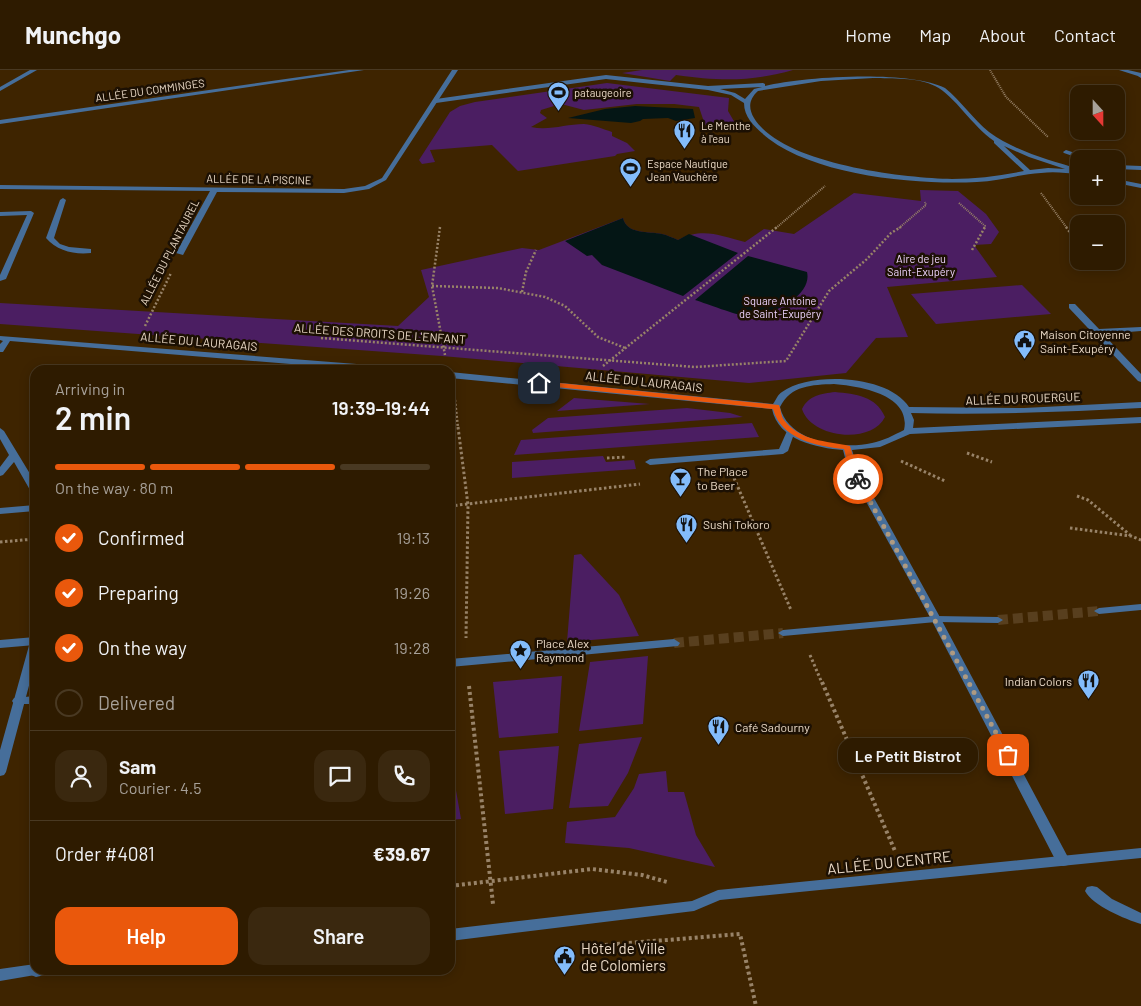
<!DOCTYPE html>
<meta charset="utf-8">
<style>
body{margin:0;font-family:Barlow,sans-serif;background:#3a280f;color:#f1f3f6;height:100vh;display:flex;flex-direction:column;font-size:19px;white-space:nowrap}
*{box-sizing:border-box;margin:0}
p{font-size:16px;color:#a7a199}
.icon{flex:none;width:28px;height:28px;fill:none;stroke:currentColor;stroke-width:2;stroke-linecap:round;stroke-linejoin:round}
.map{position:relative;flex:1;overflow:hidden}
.panel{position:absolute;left:30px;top:295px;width:425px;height:610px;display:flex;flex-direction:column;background:#2e1b00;border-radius:15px;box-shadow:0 2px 12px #0003,0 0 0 1px #493922}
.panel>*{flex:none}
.needle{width:32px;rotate:159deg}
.fabs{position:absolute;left:1070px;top:15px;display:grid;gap:10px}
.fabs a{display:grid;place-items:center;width:55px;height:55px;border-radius:10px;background:#2e1b00;box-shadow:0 2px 12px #0003,0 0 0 1px #493922;font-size:25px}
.pin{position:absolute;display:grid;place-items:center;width:42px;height:42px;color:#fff;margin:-21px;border-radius:10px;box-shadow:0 2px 8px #0006}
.courier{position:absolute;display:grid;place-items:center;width:50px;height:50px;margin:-25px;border:4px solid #ea580c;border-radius:50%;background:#fff;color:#222;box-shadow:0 1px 6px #0007}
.bubble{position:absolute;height:35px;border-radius:15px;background:#2e1b00;box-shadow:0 2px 12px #0003,0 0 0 1px #493922;font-size:16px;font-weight:600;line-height:35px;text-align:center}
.head em{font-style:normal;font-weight:600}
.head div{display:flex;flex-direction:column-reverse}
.head{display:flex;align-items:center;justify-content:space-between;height:85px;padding:0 25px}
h1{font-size:32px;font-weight:600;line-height:38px}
.bar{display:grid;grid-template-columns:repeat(4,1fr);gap:8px 5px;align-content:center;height:60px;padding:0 25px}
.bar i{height:6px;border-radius:4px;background:#493922}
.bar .current{background:#ea580c}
.bar p{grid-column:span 4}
.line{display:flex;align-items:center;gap:12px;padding:0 25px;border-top:1px solid #493922}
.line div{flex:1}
.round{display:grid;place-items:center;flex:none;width:52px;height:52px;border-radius:15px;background:#3a280f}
ol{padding:0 25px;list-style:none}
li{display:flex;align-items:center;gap:15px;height:55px}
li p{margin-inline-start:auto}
li .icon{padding:5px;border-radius:50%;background:#ea580c;color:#fff;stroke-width:4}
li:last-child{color:#a7a199}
li i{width:28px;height:28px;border:2px solid #493922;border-radius:50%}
.primary-button{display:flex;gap:10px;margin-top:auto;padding:10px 25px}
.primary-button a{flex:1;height:58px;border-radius:15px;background:#ea580c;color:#fff;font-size:20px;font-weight:600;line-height:58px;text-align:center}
.primary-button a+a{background:#3a280f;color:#f1f3f6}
header{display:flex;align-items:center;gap:30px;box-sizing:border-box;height:70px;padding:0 25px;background:#2e1b00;border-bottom:1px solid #493922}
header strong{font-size:24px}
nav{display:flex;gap:28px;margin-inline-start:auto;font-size:18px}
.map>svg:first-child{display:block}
</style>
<header>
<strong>Munchgo</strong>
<nav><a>Home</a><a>Map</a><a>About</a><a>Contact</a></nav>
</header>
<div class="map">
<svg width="1141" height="936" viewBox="0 0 1141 936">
<rect width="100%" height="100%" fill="#3e2400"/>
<path fill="#4b1e62" d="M642,0H793C750,12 719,11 676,5L670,11L622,3Z
M607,13L729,28L728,41L735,53L705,55L699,37L674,34H637L584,40L565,35L554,36L541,40L540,43L547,48L531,57C549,61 566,54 584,54C594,55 603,59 612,62V66L627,73L635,81L617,84L615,86L518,101L492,75L430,80L435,92L422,94L419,90L450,42L460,36L475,32Z
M920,120L958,121L986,144L999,162L991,174L974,175L997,207L887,217L908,267L876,268L846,303L749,313L442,286L0,254V233L398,256L429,227L421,200L522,178L539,180L623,148C627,165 649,161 662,164C667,165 673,168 678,170C703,157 720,166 745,172L764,159L794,164L854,123L921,131Z
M1022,215L1051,244L936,254L911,224Z
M835,322C856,324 876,326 885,347C871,375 811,368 802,339C809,325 821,324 835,322Z
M574,328L650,334L557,341Z
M687,338L730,343L743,347L533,363L532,360L548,348Z
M752,353L759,367L514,385L521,370Z
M603,386L606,392L634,390L636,399L512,408V392Z
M581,484L619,525L639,566L567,572L574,485Z
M648,586L643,654L579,661L590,592Z
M562,606L558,663L499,668L493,612Z
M642,667L628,703L608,736L569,738L579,674Z
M559,676L553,739L505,744L499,681Z
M450,686L461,749L450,750Z
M666,701L668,722H684L696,765L715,797L629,778L565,773L567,752L615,747L634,718L639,704Z"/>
<path fill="#041615" d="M635,36L693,39L695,48L676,51L668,48L643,49L640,51L631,53L568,48L605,39Z
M623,148C627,165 649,161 662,164C667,165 673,168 678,170L689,164L738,183L683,226L602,195L592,185L587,186L565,171Z
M748,186L807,202C813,227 767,248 747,246C735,245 708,234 695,230Z"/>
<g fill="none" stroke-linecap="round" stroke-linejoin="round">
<path stroke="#583f1e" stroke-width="10" stroke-dasharray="10 5" stroke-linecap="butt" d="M998,550L1099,541
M674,573L783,563"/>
<path stroke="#988368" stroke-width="2" stroke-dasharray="1 1" stroke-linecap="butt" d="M990,0L1006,27L1048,67
M1041,123L1067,158
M959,133L985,156L984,158
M776,158L825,116
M899,158L926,135L925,132"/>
<path stroke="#988368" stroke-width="2.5" stroke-dasharray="2 2" stroke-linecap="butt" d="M440,157L432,216L445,285
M1066,157L1079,175
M972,180L985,157
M432,216L498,218L545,227L565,236L598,267L625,278
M522,222L526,202L536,180
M145,256L171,203
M321,268L695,297L786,291L829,221L867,189L891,163L901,157
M603,296L777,157
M455,330L458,358"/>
<path stroke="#988368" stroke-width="3" stroke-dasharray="2.5 2.5" stroke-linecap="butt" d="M458,357L468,435L466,568
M967,383L992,392
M607,388L627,387
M901,391L945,411
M734,408L791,540
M1077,426L1088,430L1130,465
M450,436L640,414
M1070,458L1131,466L1141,470
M0,472L35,469
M810,585L822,613"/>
<path stroke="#988368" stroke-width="4" stroke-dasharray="3 3" stroke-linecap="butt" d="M822,612L895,781
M469,616L493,834
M450,816L592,799L642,805L667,812
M605,875L740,864L756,936"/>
<path fill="#466e9a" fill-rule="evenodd" d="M1119,0H1128L1141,3V7Z
M606,5L708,16L763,13L765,14V16C805,6 911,0 945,18C961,31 973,49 989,62C1015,81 1049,90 1079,99V104C1066,103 1054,101 1041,103C1020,104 999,111 977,112C917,115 818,106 769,69C757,59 744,49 744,33L731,25L708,20L606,9L436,33L433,31L436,29ZM873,8C892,9 917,7 935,16C955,26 972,56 994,71V73L1024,101C1000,106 976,109 952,109C902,108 782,94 754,48C748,38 749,29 758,21L821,11ZM762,17L754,19L745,29L735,23L720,19ZM1004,76L1029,87L1065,99L1048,98L1030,100Z
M1066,80L1090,88L1091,89H1081L1064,83L1063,82Z
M1116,95L1141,96V100L1116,99Z
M1116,109L1141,114V118L1116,113Z
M63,128L66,130L54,168L60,174L69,177L91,179V183C75,185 57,181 46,168L60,130Z
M31,141L34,143L6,209L0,211V205L27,145L0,146V142Z
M1069,234H1075L1099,259L1141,257V261L1103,264L1141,304V312L1138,311L1069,238Z
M791,358L795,361L788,381L783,384L650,395L645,392L650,389L779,379L787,361Z
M35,567V575L0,578V570Z
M35,894V900H43L41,904L0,911V899Z"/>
<path fill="#466e9a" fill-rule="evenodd" d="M1141,534V540L1099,544L1094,541L1099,538Z
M936,546L998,547L1003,550L998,553L936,552L783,566L778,563L783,560Z
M674,569L680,573L678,576L450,597V589Z
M35,626V634H14L12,631L14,628Z
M1141,778V788L720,830L694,841L450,871V859L692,831L718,820Z
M35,895V900H51L49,904L36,907L31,905L29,901L31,897Z"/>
<path fill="#466e9a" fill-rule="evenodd" d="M30,0H37L0,21V17Z
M349,0H364L0,54V50Z
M452,0H458L386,110L369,119L344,123L217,122L183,185L176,183L210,121L0,119V115L344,119L365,116L382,108Z
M1141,3V8L1138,6Z
M0,266L395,297L399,300H364L10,271L3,282H0V274L3,271L0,270Z
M450,302L773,334C776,330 778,324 782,322C811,301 889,305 909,337L1024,338L1141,332V338C1064,342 988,345 911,343L914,350L913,358L1141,347V353L910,364L880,377L852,380L858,399L941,549L1070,791L1068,795L1063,796L1058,795L931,549L848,399L843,380C817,378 778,370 772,339L450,308ZM834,314C858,316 912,324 904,360C894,365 883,371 872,373C842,380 788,372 780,337C791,315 812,315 834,314Z
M0,358L4,361L35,412V423L30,420L14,392L3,405L0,406V397L9,385L0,369Z
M35,435V441L0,444V438Z
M35,568V593L6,702L4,705L0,706V680L30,572Z
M1092,816L1097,817L1112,829L1141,843V854C1125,849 1093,836 1085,821L1087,817Z"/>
</g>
<path fill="#ea580c" d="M539,311L779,335C781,340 781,346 784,350C800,371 826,371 850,376L857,399L862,409L858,411C849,406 847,390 844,379C816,376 781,369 773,339L536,315V312Z"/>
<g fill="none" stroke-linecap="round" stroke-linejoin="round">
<path stroke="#ae9a81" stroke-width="5" stroke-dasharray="0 9" d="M858,409L1008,685"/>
</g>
<defs>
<symbol id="stadium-pin" viewBox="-11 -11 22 30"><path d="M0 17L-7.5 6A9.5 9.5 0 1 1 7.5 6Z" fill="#83bcfb" stroke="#1c1003"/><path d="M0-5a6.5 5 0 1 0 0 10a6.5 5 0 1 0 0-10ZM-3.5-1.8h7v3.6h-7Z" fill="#111"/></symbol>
<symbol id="restaurant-pin" viewBox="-11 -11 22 30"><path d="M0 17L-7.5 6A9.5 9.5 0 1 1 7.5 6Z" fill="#83bcfb" stroke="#1c1003"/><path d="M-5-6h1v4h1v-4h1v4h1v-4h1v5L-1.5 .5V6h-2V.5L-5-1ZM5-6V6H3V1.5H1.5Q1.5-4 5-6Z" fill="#111"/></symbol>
<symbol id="civic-pin" viewBox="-11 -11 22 30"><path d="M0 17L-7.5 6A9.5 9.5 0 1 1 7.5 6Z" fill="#83bcfb" stroke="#1c1003"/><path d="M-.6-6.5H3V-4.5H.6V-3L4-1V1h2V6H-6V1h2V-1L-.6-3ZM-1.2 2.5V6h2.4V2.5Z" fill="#111"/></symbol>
<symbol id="bar-pin" viewBox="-11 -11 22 30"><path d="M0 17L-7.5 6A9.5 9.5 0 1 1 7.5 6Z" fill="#83bcfb" stroke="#1c1003"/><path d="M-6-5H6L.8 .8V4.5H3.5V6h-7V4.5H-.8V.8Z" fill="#111"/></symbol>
<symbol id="sight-pin" viewBox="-11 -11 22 30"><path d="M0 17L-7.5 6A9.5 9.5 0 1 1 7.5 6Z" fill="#83bcfb" stroke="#1c1003"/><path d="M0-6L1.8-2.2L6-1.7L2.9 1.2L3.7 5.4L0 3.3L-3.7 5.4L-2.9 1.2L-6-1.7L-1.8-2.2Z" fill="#111"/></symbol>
</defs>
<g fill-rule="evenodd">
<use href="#stadium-pin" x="546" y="10" width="25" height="34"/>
<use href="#restaurant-pin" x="672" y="48" width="25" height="34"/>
<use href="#stadium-pin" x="618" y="86" width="25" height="34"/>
<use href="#civic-pin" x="1012" y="258" width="25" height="34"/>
<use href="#bar-pin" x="668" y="396" width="25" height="34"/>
<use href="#restaurant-pin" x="674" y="442" width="25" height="34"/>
<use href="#sight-pin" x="508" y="568" width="25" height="34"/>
<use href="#restaurant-pin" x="1076" y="598" width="25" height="34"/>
<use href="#restaurant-pin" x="706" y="644" width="25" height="34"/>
<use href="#civic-pin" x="552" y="874" width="25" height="34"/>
</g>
<g text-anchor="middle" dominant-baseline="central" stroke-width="5" stroke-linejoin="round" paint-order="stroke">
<g font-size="11" fill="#ebdac7" stroke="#1c1003">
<text transform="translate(150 20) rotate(-8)">ALLÉE DU COMMINGES</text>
<text transform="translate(259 109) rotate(1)">ALLÉE DE LA PISCINE</text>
<text transform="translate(169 182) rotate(-63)">ALLÉE DU PLANTAUREL</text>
</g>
<g font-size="11" fill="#ebdac7" stroke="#1c1003" text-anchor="start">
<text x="574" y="22">pataugeoire</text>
<text x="701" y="55">Le Menthe<tspan x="701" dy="13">à l'eau</tspan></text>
<text x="647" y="93">Espace Nautique<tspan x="647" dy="13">Jean Vauchère</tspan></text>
</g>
<g font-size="11" fill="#edd3fd" stroke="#1c1003">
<text x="921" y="188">Aire de jeu<tspan x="921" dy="13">Saint-Exupéry</tspan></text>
<text x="780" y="230">Square Antoine<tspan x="780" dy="13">de Saint-Exupéry</tspan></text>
</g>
<g font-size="12" fill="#ebdac7" stroke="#1c1003">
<text transform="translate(380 263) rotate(4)">ALLÉE DES DROITS DE L'ENFANT</text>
<text transform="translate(199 271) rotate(5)">ALLÉE DU LAURAGAIS</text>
<text transform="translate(644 311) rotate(6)">ALLÉE DU LAURAGAIS</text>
<text transform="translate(1023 328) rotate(-2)">ALLÉE DU ROUERGUE</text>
</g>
<g font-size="12" fill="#ebdac7" stroke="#1c1003" text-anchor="start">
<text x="1040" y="264">Maison Citoyenne<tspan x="1040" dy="14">Saint-Exupéry</tspan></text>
<text x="697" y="401">The Place<tspan x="697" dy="14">to Beer</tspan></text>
<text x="703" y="454">Sushi Tokoro</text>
<text x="536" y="573">Place Alex<tspan x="536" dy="14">Raymond</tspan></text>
<text x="1072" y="611" text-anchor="end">Indian Colors</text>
<text x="735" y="657">Café Sadourny</text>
</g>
<g font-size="15" fill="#ebdac7" stroke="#1c1003">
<text transform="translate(889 792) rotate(-6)">ALLÉE DU CENTRE</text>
</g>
<g font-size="15" fill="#ebdac7" stroke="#1c1003" text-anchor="start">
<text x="581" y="878">Hôtel de Ville<tspan x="581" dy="17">de Colomiers</tspan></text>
</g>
</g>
</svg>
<div class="fabs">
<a><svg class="needle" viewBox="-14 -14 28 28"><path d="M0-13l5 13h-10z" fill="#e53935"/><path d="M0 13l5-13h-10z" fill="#a7a199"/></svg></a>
<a>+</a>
<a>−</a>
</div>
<div class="pin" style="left:1008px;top:685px;background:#ea580c"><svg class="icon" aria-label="bag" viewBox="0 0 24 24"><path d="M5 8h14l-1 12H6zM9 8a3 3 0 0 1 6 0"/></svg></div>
<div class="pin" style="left:539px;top:313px;background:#1f2937"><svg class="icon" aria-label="home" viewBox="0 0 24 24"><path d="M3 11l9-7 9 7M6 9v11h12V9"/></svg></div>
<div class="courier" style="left:858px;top:409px"><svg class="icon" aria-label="bike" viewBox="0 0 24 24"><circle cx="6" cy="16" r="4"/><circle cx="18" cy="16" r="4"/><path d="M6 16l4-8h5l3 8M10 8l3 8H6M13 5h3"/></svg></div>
<div class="bubble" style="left:838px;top:668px;width:140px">Le Petit Bistrot</div>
<section class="panel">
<div class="head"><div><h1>2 min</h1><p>Arriving in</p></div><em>19:39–19:44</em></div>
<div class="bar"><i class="current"></i><i class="current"></i><i class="current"></i><i></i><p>On the way · 80 m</p></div>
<ol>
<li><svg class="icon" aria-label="check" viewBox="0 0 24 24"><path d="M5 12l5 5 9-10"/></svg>Confirmed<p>19:13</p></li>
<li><svg class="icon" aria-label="check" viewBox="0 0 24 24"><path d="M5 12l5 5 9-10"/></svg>Preparing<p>19:26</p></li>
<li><svg class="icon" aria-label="check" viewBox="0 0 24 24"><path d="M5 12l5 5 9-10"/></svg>On the way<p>19:28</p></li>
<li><i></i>Delivered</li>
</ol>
<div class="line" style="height:90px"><a class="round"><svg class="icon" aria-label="person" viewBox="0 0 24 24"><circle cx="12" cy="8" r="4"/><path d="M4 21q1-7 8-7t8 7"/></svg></a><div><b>Sam</b><p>Courier · 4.5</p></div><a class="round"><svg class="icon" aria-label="chat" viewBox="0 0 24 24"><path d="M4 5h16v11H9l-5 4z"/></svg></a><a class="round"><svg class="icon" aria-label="phone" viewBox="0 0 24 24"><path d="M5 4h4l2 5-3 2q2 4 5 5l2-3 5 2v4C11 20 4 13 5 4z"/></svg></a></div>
<div class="line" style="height:65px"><div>Order #4081</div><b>€39.67</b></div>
<div class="primary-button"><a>Help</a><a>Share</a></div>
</section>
</div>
